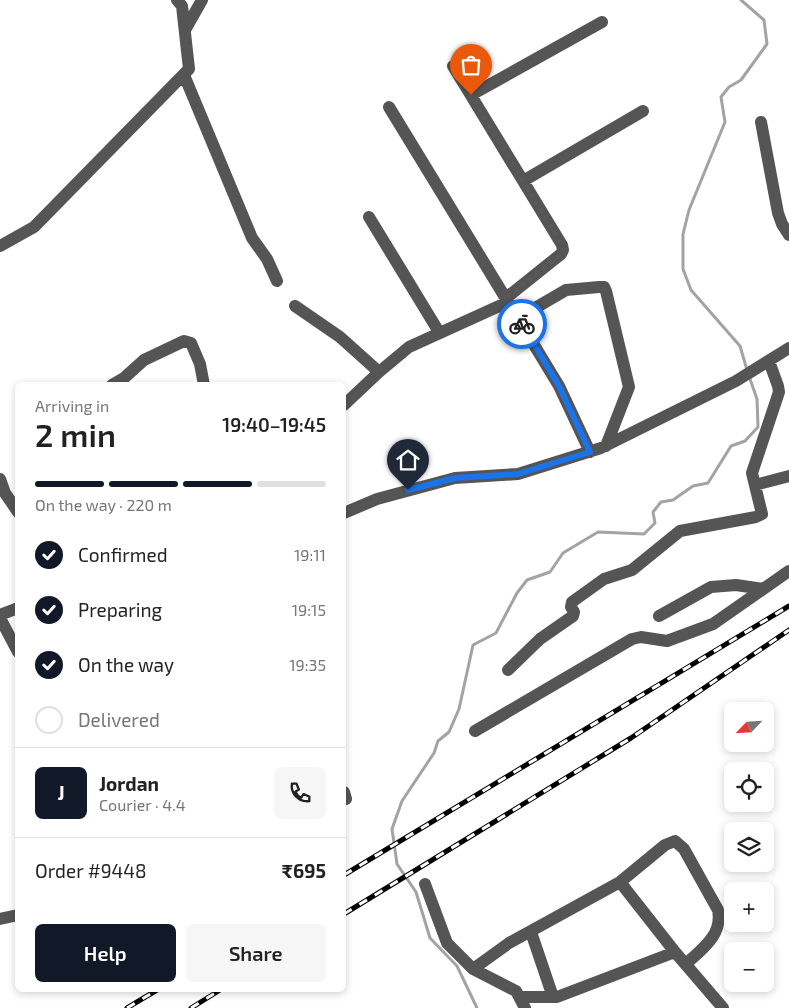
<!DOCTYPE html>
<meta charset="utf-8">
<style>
body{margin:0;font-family:"Exo 2",sans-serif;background:#f6f6f6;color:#222;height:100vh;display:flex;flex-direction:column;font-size:19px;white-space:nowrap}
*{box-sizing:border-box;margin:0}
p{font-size:16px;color:#767676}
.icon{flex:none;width:28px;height:28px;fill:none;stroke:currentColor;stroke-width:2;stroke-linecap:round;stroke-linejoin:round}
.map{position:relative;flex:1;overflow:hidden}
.drawer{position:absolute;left:15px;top:382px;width:331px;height:610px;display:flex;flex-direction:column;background:#fff;border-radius:8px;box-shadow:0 2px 8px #0003}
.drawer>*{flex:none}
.needle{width:32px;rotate:245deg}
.fabs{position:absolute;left:724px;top:702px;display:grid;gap:10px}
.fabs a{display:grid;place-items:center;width:50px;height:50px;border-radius:8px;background:#fff;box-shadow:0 2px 8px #0003;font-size:25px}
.pin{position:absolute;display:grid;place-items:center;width:42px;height:42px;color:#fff;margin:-51px -21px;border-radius:50% 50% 50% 0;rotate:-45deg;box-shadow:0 0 5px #0007}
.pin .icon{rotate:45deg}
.courier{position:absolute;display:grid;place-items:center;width:50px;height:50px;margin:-25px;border:4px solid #1a73e8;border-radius:50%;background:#fff;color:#222;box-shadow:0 1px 6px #0007}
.head em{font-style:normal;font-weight:600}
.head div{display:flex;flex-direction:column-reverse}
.head{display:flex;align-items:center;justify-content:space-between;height:85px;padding:0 20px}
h1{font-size:32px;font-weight:600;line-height:38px}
.bar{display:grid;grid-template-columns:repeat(4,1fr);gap:8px 5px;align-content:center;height:60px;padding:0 20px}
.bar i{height:6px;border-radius:4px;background:#e0e0e0}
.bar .active{background:#111827}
.bar p{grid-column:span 4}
.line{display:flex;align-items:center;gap:12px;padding:0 20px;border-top:1px solid #e0e0e0}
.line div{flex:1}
.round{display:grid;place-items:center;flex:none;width:52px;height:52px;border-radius:8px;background:#f6f6f6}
ol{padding:0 20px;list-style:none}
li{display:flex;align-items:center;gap:15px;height:55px}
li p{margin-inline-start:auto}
li .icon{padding:5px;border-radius:50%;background:#111827;color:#fff;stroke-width:4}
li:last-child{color:#767676}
li i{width:28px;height:28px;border:2px solid #e0e0e0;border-radius:50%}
.button{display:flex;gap:10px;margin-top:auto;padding:10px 20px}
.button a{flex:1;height:58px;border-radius:8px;background:#111827;color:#fff;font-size:20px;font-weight:600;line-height:58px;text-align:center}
.button a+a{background:#f6f6f6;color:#222}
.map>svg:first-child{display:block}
</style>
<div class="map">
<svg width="789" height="1008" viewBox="0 0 789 1008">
<rect width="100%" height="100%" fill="#fff"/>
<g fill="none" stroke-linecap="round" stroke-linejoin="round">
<path stroke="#a3a3a3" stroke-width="3" d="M741,0L764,20L767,44L741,80L729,87L721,97L725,122L689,210L683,234V269L691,290L740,346L747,370
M477,1008L457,966L430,938L416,892L397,864L392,829L402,801L434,753L438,741L449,732L459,709L473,645L496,633L517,593L527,580L550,572L563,553L598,532L644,534L655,523L653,512L661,502L673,500L693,486L708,483L731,446L745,441L758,427L757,399L749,376"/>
<path stroke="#555" stroke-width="12" d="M185,30L202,0
M453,66L562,245L563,250L561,254L506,298
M184,75L252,238L267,259L277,281
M471,95L602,22
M389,107L508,302
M761,122L778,213L782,224L789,235
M523,181L643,111
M369,217L439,332
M0,246L34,227L189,69L182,6L177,0
M295,306L340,337L379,372L409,347L508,302L559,386L590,452
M518,318L566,290L599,287H604L606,291L629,387L606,446
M112,385L124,378L144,360L184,341L191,343L200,364L204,385
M344,405L379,372
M0,479L5,493L18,512
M755,485L789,476
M344,513L377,499L455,478L518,474L601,448L736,381L789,348
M0,615L18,608
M659,616L711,587L736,585L763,589
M0,618L18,652
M508,670L540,639L573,616L574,612L571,607L572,602L604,579L632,570L680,531L756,517L762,514L752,473L779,392L778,386L769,361
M475,731L632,639L641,637L667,641L713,624L789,571
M344,792L346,799
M620,882L675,952
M425,884L447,943L473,969L516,991L525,1008
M0,919L18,915
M531,932L553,997
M473,969L509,943L620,882L665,845L675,841L684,849L718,910C723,935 702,949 686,964
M521,997H557L675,952L723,1008"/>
<defs>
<path id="rail" d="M344,875L789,606
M344,914L631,738L789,630
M127,1008L157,990
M191,1008L220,990"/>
</defs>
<use href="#rail" stroke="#000" stroke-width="5"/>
<use href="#rail" stroke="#fff" stroke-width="3" stroke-dasharray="9" stroke-linecap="butt"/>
</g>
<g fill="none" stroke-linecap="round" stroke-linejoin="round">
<path stroke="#595959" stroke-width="5" stroke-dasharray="0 9" d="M471,95L562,245L563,250L561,254L506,298L522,324"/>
<path stroke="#1a73e8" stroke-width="6" d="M408,490L455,478L518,474L590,452L559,386L522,324"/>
</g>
</svg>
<div class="fabs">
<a><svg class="needle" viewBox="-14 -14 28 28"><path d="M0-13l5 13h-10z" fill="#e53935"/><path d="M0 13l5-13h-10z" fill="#767676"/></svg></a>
<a><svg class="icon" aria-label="locate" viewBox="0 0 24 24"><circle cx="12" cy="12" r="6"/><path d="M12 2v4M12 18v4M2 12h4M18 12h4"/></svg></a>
<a><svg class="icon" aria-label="layers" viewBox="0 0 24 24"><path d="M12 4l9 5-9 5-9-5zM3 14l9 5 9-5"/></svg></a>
<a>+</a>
<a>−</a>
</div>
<div class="pin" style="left:471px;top:95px;background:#ea580c"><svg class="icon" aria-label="bag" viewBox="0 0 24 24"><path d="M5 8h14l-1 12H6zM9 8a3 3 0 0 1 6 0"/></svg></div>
<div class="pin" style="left:408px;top:490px;background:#1f2937"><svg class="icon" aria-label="home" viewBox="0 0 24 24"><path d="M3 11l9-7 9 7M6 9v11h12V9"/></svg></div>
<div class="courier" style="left:522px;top:324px"><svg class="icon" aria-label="bike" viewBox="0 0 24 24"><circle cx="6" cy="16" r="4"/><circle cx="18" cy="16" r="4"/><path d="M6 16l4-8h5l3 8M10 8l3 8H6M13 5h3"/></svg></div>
<section class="drawer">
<div class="head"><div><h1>2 min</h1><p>Arriving in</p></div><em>19:40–19:45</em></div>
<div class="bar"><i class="active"></i><i class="active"></i><i class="active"></i><i></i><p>On the way · 220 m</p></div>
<ol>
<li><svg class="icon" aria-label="check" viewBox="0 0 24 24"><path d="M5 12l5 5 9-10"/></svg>Confirmed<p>19:11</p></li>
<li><svg class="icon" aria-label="check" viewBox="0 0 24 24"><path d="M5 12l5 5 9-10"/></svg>Preparing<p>19:15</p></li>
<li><svg class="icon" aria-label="check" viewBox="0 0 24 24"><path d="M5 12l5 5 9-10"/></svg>On the way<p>19:35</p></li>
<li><i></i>Delivered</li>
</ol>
<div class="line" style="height:90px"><b class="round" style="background:#111827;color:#fff">J</b><div><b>Jordan</b><p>Courier · 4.4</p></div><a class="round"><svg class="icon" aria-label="phone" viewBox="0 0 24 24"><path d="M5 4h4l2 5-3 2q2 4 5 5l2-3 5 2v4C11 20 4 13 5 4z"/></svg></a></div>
<div class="line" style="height:65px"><div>Order #9448</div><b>₹695</b></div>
<div class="button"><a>Help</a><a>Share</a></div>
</section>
</div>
